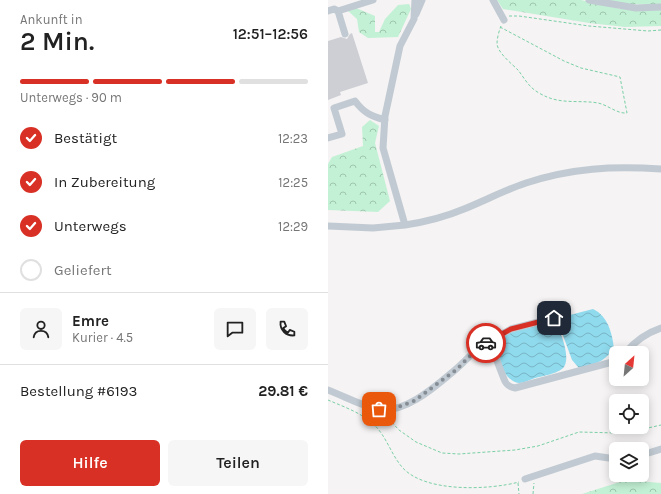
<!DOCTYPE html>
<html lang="de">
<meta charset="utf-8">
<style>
body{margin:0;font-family:Karla,sans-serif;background:#f6f6f6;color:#222;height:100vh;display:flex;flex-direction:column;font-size:15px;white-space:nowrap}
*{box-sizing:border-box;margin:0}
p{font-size:13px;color:#767676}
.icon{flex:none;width:22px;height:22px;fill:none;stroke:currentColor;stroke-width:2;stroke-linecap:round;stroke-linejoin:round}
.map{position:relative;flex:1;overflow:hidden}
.side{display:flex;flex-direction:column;background:#fff;width:328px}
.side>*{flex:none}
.needle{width:26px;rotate:27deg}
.controls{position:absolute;left:281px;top:346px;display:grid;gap:8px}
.controls a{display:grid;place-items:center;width:40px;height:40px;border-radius:6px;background:#fff;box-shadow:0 2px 10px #0003;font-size:20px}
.pin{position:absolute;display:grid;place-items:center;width:34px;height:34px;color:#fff;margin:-17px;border-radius:8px;box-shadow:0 2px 6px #0006}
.courier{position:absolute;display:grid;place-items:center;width:40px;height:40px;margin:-20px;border:3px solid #d93025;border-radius:50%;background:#fff;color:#222;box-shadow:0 1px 5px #0007}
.overview em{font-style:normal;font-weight:600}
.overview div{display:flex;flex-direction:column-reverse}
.overview{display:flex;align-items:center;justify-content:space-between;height:68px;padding:0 20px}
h1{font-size:26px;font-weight:600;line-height:30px}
.bar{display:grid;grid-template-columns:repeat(4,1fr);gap:6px 4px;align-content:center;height:48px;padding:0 20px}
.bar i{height:5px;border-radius:3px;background:#e0e0e0}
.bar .on{background:#d93025}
.bar p{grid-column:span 4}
.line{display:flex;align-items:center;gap:10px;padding:0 20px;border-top:1px solid #e0e0e0}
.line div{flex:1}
.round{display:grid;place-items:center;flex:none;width:42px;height:42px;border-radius:6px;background:#f6f6f6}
ol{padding:0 20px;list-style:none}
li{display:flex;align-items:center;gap:12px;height:44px}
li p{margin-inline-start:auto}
li .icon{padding:4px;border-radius:50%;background:#d93025;color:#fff;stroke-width:4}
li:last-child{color:#767676}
li i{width:22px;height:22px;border:2px solid #e0e0e0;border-radius:50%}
.action{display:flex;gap:8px;margin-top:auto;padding:8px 20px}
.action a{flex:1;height:46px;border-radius:6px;background:#d93025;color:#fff;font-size:16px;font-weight:600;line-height:46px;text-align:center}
.action a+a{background:#f6f6f6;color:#222}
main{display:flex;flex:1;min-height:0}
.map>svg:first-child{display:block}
</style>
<main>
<section class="side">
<div class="overview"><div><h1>2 Min.</h1><p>Ankunft in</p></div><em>12:51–12:56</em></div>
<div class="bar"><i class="on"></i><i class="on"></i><i class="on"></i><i></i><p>Unterwegs · 90 m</p></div>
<ol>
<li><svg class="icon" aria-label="check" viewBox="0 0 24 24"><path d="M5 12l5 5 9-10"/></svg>Bestätigt<p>12:23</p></li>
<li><svg class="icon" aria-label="check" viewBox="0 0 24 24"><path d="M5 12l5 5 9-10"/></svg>In Zubereitung<p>12:25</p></li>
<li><svg class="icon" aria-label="check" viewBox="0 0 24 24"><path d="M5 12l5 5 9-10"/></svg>Unterwegs<p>12:29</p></li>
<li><i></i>Geliefert</li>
</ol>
<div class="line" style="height:72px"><a class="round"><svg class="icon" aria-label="person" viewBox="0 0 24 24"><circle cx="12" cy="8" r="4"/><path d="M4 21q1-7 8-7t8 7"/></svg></a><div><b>Emre</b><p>Kurier · 4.5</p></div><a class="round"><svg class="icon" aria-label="chat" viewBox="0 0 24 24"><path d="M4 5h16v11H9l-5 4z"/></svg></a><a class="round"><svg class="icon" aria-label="phone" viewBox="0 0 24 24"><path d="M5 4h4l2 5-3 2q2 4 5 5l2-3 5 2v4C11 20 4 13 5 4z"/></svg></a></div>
<div class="line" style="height:52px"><div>Bestellung #6193</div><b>29.81 €</b></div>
<div class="action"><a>Hilfe</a><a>Teilen</a></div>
</section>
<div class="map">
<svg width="333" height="494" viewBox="0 0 333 494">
<defs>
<pattern id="forest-crowns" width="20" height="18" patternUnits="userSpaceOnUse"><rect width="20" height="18" fill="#c3f1d5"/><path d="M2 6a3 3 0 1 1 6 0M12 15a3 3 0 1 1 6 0" fill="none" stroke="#a0c6b0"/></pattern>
<pattern id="water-waves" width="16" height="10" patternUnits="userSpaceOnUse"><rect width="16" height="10" fill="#90daee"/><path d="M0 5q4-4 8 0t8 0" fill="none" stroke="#78b4c4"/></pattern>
</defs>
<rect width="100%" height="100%" fill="#f5f3f3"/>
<path fill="url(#forest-crowns)" d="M169,0H253L293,9L333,10V26L297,27L261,23L175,9Z
M273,0H333V5L302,4Z
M81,4L83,9L70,37L40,38L31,32L29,19L19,10L28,8L47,16V32H51L57,19L70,5Z
M42,120L51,126L47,143L62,201L50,212L0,210V164L4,157L35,146L34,127Z
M298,480L333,483V494H254Z"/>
<path fill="url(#water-waves)" d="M265,309C280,316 284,333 286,348C276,362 268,364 251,368L244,360L233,330L238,316Z
M222,323L229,326C234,335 244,361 234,369C227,374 215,376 207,378C201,380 193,385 187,382C171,375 168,349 176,336L187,330Z"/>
<path fill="#cdcfd5" d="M24,33L40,83L12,92L13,95L0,100V41L13,37L19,39L22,34Z"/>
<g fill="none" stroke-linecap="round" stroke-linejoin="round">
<path stroke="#7ad0a6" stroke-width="1" stroke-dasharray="3 2" stroke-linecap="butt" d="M181,16H191L261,26L320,31L333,30
M172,27L236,61L253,68L292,77L299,113C289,114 280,105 270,103C253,100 236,104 219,97C214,95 207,91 203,87C198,82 194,75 190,70C184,64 170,53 169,44C169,38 171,31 173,26
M0,400C14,406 31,412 43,422C58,434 62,453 74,467C96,493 161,490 191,482
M57,415L71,430L88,442L114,453L131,454L187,450L210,446L251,432L289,433L307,431L333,425
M190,483L191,494
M205,494L206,483"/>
<path stroke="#c1cad2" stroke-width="7" d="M87,0L86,19L72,46L57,116L55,148L77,225C97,222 117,217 136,209C156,201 177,190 198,183C244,168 284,166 333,169
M165,0L176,20
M261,0L308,8L333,7
M0,11L6,9L10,11L45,0
M10,11L17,34
M88,14L94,0
M0,138L14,134L6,108L27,101C36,113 43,116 57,120
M0,226L45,228L77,225
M158,343L183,329L226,318
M297,353C307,341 318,333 333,328
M0,390C16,396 32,405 49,409C76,415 108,386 127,370C138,361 146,350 158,343L162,345L164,348L176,379C178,385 181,387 187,388L288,361
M314,455L333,449
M197,479L267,456L288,459"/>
</g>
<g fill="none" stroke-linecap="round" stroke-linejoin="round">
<path stroke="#868d94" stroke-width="4" stroke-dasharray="0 7.2" d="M51,409L68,408L86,401L128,370L151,347L158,343"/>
<path stroke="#d93025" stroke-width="5" d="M158,343L183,329L226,318"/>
</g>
</svg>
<div class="controls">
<a><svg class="needle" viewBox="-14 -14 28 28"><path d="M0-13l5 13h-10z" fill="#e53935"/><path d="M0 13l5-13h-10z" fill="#767676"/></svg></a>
<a><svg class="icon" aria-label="locate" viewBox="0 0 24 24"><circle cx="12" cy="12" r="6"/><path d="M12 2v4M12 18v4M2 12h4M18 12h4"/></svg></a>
<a><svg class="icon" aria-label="layers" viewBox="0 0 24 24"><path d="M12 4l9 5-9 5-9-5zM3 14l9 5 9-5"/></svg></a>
</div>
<div class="pin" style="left:51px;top:409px;background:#ea580c"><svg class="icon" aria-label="bag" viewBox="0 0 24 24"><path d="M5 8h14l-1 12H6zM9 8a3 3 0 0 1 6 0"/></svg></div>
<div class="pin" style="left:226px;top:318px;background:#1f2937"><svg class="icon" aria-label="home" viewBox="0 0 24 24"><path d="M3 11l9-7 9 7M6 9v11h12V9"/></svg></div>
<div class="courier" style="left:158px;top:343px"><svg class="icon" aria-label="car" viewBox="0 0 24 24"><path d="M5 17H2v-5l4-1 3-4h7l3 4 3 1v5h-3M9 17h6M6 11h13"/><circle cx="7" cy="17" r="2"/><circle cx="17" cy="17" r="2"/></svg></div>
</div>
</main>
